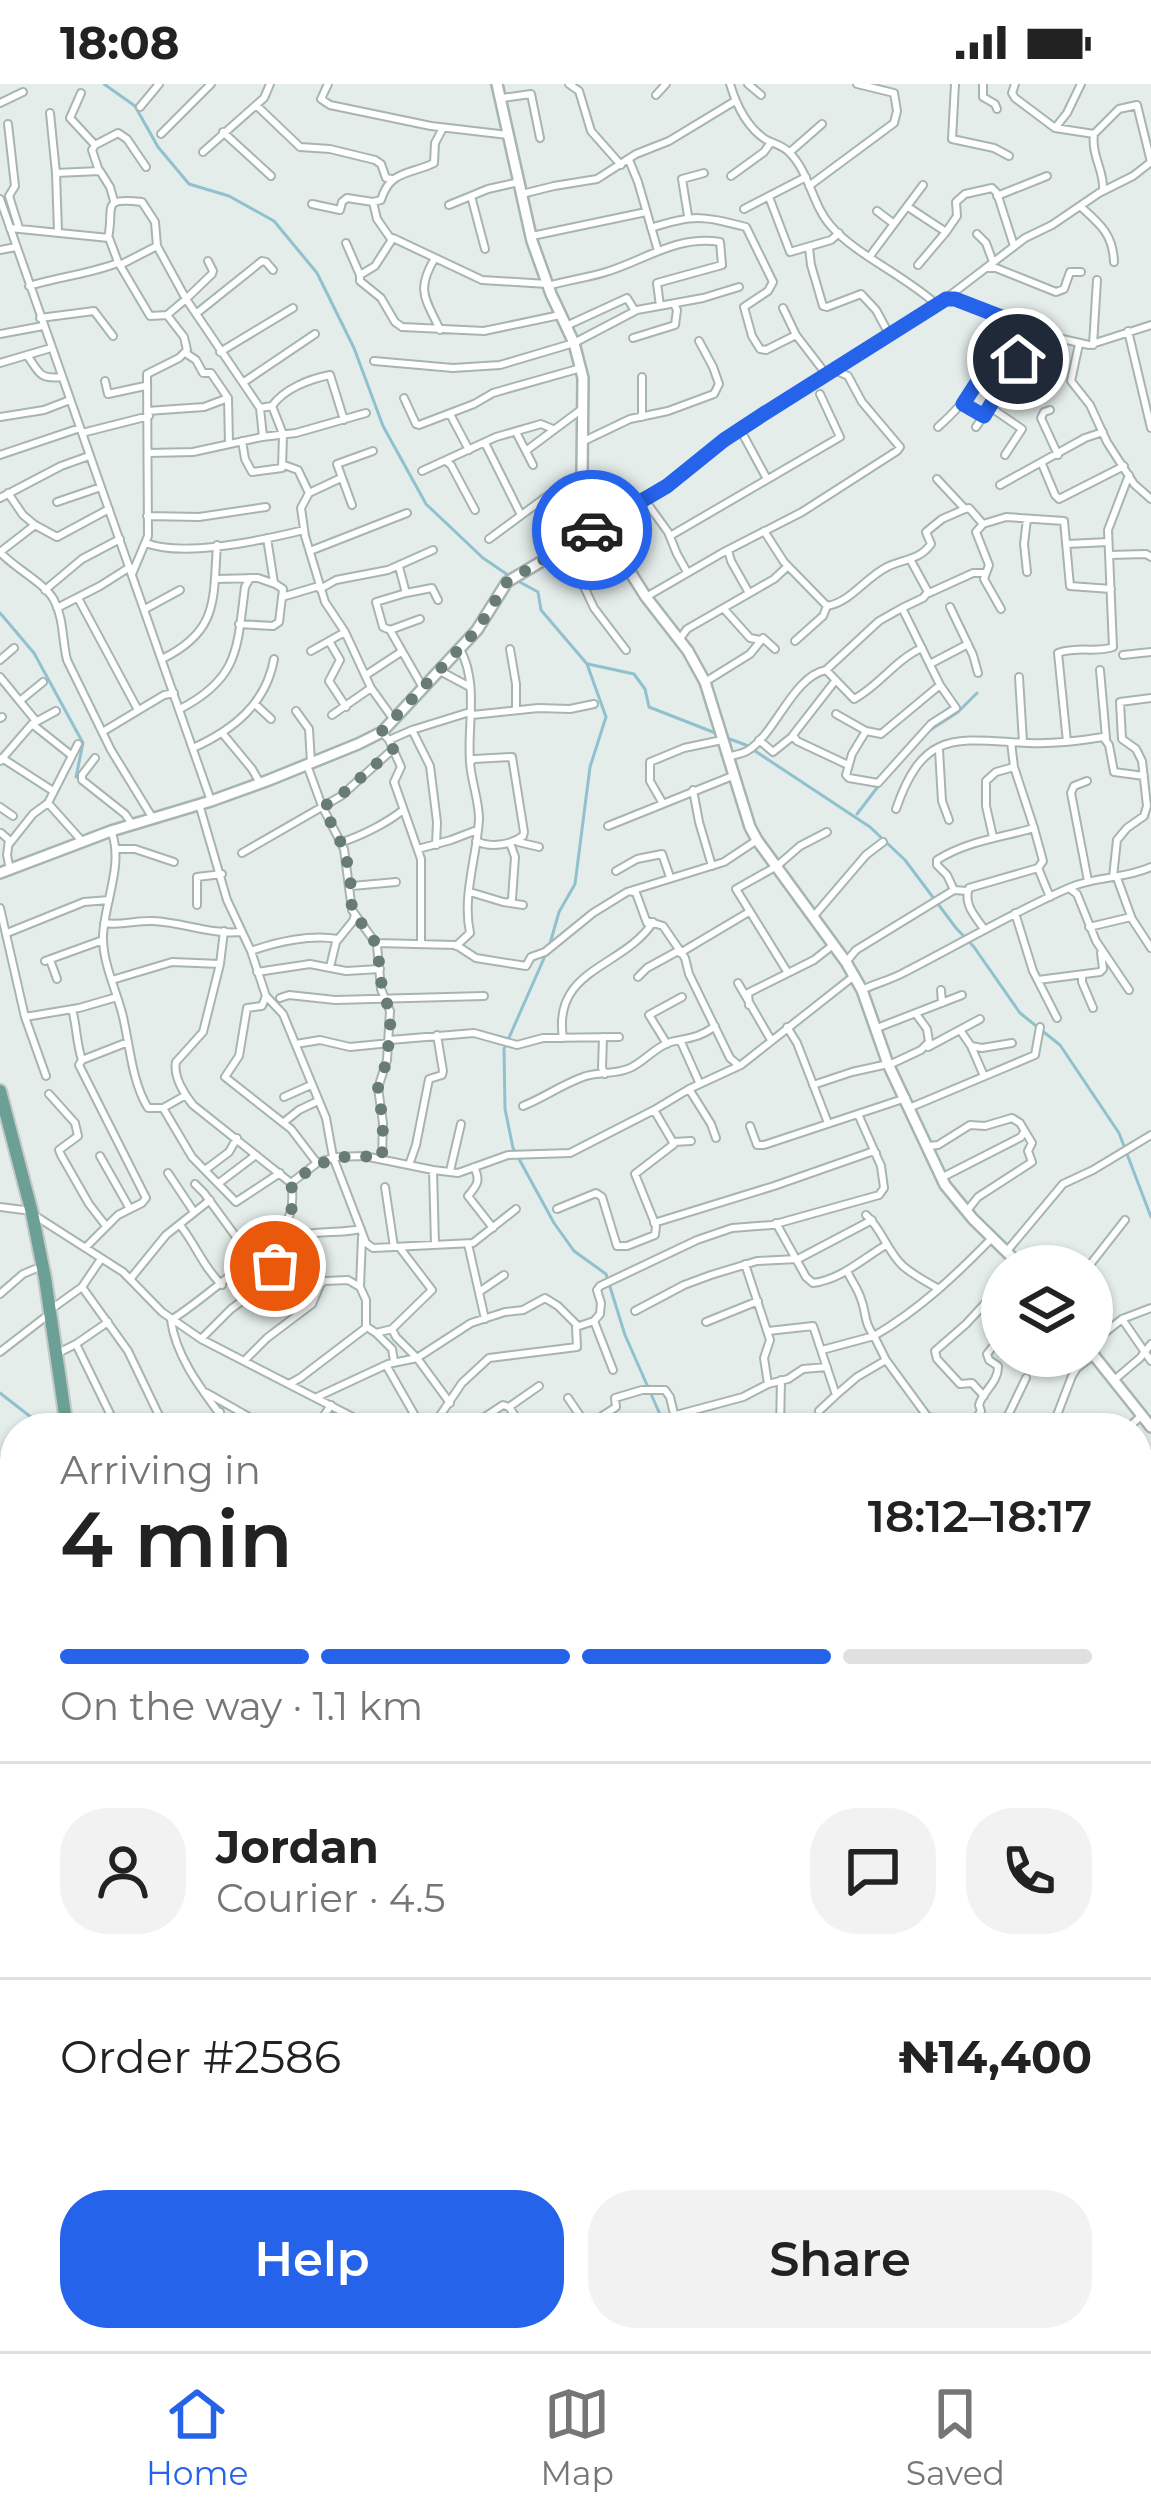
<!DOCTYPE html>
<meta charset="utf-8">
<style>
body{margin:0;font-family:Montserrat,sans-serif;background:#f2f2f2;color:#222;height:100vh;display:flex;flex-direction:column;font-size:45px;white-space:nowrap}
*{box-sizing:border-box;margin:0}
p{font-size:39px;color:#767676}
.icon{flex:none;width:66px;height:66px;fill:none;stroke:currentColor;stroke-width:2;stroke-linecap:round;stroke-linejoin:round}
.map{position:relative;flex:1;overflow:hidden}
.drawer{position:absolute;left:0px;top:1329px;width:1152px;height:939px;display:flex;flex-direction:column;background:#fff;border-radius:48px 48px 0 0;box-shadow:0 3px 9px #0004}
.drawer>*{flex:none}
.buttons{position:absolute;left:981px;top:1161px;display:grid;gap:24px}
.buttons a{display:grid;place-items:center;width:132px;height:132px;border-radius:50%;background:#fff;box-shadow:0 3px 9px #0004;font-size:60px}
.pin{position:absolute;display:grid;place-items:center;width:102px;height:102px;color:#fff;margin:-51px;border:6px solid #fff;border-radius:50%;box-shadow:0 3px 12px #0007}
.courier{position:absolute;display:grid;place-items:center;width:120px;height:120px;margin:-60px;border:9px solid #2563eb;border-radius:50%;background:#fff;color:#222;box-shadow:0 3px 15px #0007}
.summary em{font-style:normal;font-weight:600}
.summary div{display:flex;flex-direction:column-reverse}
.summary{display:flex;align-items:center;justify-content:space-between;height:204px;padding:0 60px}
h1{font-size:78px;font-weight:600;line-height:90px}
.bar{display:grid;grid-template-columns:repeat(4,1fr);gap:18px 12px;align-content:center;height:144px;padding:0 60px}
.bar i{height:15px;border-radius:9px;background:#e0e0e0}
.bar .active{background:#2563eb}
.bar p{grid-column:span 4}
.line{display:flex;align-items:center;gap:30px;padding:0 60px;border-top:3px solid #e0e0e0}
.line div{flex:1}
.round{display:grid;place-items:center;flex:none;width:126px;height:126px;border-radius:48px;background:#f2f2f2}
.action{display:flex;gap:24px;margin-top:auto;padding:24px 60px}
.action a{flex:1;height:138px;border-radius:48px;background:#2563eb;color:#fff;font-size:48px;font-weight:600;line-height:138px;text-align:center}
.action a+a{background:#f2f2f2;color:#222}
.status{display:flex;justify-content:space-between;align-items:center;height:84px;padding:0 60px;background:#fff;direction:ltr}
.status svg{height:33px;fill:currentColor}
.dock{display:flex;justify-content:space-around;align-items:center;height:168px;border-top:3px solid #e0e0e0;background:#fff;font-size:33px;color:#767676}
.dock a{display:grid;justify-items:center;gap:6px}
.dock .active{color:#2563eb}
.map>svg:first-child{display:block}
</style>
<div class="status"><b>18:08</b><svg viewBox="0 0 49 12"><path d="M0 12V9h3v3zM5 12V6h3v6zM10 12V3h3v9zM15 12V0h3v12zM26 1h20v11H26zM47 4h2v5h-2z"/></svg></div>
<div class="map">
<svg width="1151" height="2267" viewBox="0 0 1151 2267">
<rect width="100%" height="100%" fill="#e4edea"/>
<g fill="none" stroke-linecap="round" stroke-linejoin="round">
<path stroke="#90c1ce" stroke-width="3" d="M104,0L135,22L158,63L189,100L229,112L274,137L317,189L354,264L383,342L426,420L483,474L508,491
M516,496L538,508L541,526L587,580L606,633L590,683L575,800L559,828L549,863
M0,529L34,569L83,659L76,693
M588,580L634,590L645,605L649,623L718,650
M927,648L958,628L977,609
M727,654L746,661L870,743L905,776L956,844L974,863L1020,929L1060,961L1119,1049L1151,1133
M857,730L880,700
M545,872L504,965L505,1025L513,1064L554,1139L574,1167L606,1190L625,1251L666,1344
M0,1309L45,1344
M401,2253L419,2267
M175,2267L206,2253"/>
<defs>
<path id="minor" d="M328,0L321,15L330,21L431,42L508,51
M569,0L579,7L591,47L621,81
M730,0C736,20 747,43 765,55C774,60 782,61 789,68C810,89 812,121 831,142C856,171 906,192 937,221
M748,0L761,11
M955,0L952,55L994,64L1009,72
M983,0V13L995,20L997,25
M81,9L70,34L95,61
M656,11L666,0
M502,14L531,10L540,54
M0,19L23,8
M256,21L300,63L330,65L375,76L381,80L386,94L392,95
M140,23L159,0
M50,29L56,89L58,148
M8,40L15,102L9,112L19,144
M1055,44L1067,29L1081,0
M223,48L271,92
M161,50L211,0
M1094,50C1091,72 1105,88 1103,107
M203,68L264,14L270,0
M790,68L822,40
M629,76L638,98L658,167
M99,87L92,66L95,61L118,49L127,55L146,83
M56,89L100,87L110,103L114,117
M731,92L764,68L771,58
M809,102L894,39L897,27L894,9L857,0
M522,110L554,102L597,95L636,70L669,57L735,17
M471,112L485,165
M997,112L1047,92
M769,113L790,168L831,156L839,149
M0,115L211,717
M373,118L377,135L391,155
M312,120L340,126L342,118L347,114L373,118L381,116C390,86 409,91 434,79L435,59L443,44
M449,121L488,105L519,98
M1080,122C1100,140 1113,150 1114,178
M908,123L946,148L957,132L956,118L965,110L992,104L997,109L1014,162
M744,125L806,93
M877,127L894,140
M688,132L682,95L704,89
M10,144L109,154L118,178L150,232L167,231L186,215L260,324L263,353
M651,144C694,130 703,132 746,143L773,198L768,207L744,223L752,252L760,265L766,266L796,251
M977,150L986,159L993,178
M532,152L646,128
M108,154C115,123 99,113 142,118L155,138L157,162L186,215L212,190L213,187L208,177
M346,159L360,191V197L381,214L395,238L402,243L484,247L560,231
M809,164L811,181L823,222L827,223L861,210L876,226L889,250
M0,166L16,163
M870,172L923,101
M435,174C415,207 426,215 440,246
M120,181L157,162
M918,181L946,148
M988,184H996L1056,208L1064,205L1070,188H1081
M360,191L375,182L393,154L482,196L547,200
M29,202C59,193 88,190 118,179
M548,202C568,196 587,194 606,188C645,176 677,151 720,158L722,181L657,199L660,222
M949,215L969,220L1058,254L1089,261L1151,241
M783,224L796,251L826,290
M197,229L262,177L266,178L273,186
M40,234L94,227L113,252
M566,242L627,214L635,227
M1128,247L1151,344
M0,250L43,242
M633,254L675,241L677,226L674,220
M1079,260L1071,297L1090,321L1107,358L1134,400L1151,415
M1093,261L1097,196
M220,268L293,224
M187,270L196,276L203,289H211L228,314L229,360
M27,271C39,288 39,296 62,293
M374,277L453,284L500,281L574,259L637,226L703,214L739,203
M0,279L51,264
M1013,285L1043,306
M105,297L108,310L145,302
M244,298L315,250
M404,314L416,340L419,341L474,320L493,309L581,284
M963,320L984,332
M990,323L1022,345L1005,371
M260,324L272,322C284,305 309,295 330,291L344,336
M1050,326L1044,328L1041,334L1058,371
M147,327L204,323L228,314
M450,330L469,366
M0,333L44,326L70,316
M642,333V293
M938,343C968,317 998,275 1012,237
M976,343L1008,295L1031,244
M740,345L767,395
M516,348L533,381
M82,349L149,332
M242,357L245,375L252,388L282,384L283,350L272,322
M584,357L630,335L668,327L714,310L719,300L713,283L699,257
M485,359L521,431
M527,366L582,325
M148,369L193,368L262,353L296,349L366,329
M0,371L80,344
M446,377L451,381L475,426
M1042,380L1055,411L1059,415L1124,382
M284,381L298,386L309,409
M422,387L496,353L541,340L553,345
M341,394L309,409L301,424L305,452L325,518L345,548L371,604L394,636
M937,395L965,425L969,424L983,440
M1000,401L1085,354L1103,348
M0,414L61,382L89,372
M644,415L668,448L677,470L687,488
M57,418L101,403
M352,421L337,380L373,367
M147,432L199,433L266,423
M1027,435L1024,460L1027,488
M983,440L1006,433L1064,437L1070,502L1111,505
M983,440L976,448L989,481L984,495L1001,525
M35,441L57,453L109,425
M601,442L667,402L723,356L903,240L923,232L1025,154L1052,141L1099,109L1133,92L1151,78L1137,21L1119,25L1094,50L1055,44L1015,14L1012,9L1015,0
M764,447L784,478L827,522
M670,452L840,353L820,310
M489,455L550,410L582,392
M146,459C184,474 263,456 304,446
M1067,460L1108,458
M565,462L594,524L626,566
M728,466L731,477L749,509
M310,467L407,429
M0,468C14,484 45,499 54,516C64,535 62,556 67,576L111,666L152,733
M0,468L35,441L23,431L8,409
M1110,471L1146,470L1151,473
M399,483L406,509L432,504L438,516
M132,490L148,452L147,290L179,274L187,266L184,253L167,231
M217,495L258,494L275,500
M320,505L336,496L388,486L433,466
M45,506L82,475L120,455
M406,509L376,518L383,543L390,546L420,535
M929,509L973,489H986
M282,513L319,502
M646,513L722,469L802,428L897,367L900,363L862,318L848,292L833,285
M78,514L138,626
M950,523L973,571L978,589
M57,524L100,502L130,483
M145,525L180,506
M724,525L750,554L760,556
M239,540L273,542L279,538L283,505L274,499L267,454
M390,546L422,602
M679,556L687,545L774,495L788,482
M329,557L340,576L329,597L346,623
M795,557L823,532L827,522C851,518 865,494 887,483C903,475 920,476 931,460L926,448L942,435L965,425
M510,565L516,600V626
M311,567L345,548
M1123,571L1151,568
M162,575C219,547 213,516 217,461
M0,576L14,564
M930,580L968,560
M438,586L470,603
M826,586L879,537L902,524
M1100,586L1106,654
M366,591L401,568
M0,593L36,637
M1019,593L1023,658
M835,597L793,651L797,657L848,681
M705,598L750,570L763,554L775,565
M21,616L43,598
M255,620L271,635
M180,625C240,594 237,563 245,503L250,494
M296,627L309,645L311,679
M836,630L866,647L881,650L940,601
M332,631L371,604
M472,631L538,624L570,625L594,620
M0,634L2,633
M32,640L71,671
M412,646L430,682L437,738L436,761
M104,647L164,611L174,609
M866,647L852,670L846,691L849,694L878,699L931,640L956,624L940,601L902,524L923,514L928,508L910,475
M382,648L389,656L401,683L394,698L421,775V859
M223,650L252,685L260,699
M389,656L412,646L470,628
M759,656L773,668L793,652
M1067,658L1058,569C1077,562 1099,569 1113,563L1108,446L1129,391
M193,664C233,646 266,620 274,575
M939,666L942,717L949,736
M728,673C731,672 744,669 747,667C776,650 792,593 826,586L854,615C879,602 896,575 922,564
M2,674L53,707
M95,674L82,691V696L125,730L132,740
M0,677L32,640L56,627
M470,678L474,675L512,673L524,748L523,752C511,761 490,764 476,757
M307,681L322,722L344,765L352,826L377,861L381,905L390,927L387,976L378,1004L383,1039L382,1074
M1014,683L1034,744
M1087,697L1074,702L1071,709L1088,797
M693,706L699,738L712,782
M662,718L650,697V678L684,664L722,656
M48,719L81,756
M199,720L227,816L251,867L266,912L283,930L326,1034L333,1073L366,1159L373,1164L473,1159L516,1125
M0,723L13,732
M896,725C924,643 958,656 1029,659C1054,660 1079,657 1103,653L1109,661L1114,688L1144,692
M608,742L735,691
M1,749L9,756L7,771L10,786
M112,749C123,782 105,816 103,851C102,879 117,907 123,933C130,963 132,998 148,1024H163L186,1011
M993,753L986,722V697L996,688L1014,683L1011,658
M342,758C361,752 387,739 403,726
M518,758L539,763
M10,759L33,730L48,719L78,660
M117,765H135L174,778
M418,765L451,756L477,746
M242,769L341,712L392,666
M616,787L637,775L662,770L670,793
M1113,793L1117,756L1127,744L1144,732L1147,722L1142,677L1136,665L1122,655L1120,618L1151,614
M1117,794L1132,835L1151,864
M352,802L396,798
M1069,804L1077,810L1096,857L1129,906
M630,807L636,809L647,839
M967,807L954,806L947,791L937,781V776C967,757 1000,754 1034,744L1043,777L1038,784L1050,813
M470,808L503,818L523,821
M509,819L512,815L515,773L510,759
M197,821V793L222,790
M0,824L25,933L46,992
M1015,829L1033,887L1057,934
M813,833L866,771L883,758
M647,837L663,842L685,874L689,890L730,974L737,980
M104,839C121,842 136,836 153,837C180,838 214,851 240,848
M1089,843L1131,833
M984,845C975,832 963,820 969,804L1038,784
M224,847L220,880L203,948L176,978C173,992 184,1010 193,1021L291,1099C296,1126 287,1139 274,1162
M7,849L84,818L109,816
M376,859L456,861L476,874L526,882L531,873L545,868L593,829L627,808L724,778L757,756
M456,862L470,849C462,812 477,772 479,735C479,716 471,697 470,678C467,641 479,600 460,565
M251,867C276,858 311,850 338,855
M680,869L749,828
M50,876L57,895
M45,877L103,856
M846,878L856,866L954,806
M330,883L336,858L353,837L355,831
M257,888L310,880L346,887L380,885
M788,889L736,805L777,782L800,762L827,748
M1082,891V898L1093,924
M638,893L647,884L678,867
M112,896L172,878L220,880
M1038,896L1100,888L1103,885L1101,869
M738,899L771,956
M862,906C876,899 891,896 905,888C960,860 1013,828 1071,803C1097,792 1125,795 1151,783
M941,906L942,919
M266,912L262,922L247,924L239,972L225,993L291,1045L317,1079
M280,914L289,911L335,916L484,912
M749,921L748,909L814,876L833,861
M72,925C77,943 76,958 82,976
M25,933L79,924L117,913
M787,943L797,959L828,1039
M877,944L962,911
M960,946L971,962L982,964L1012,959
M603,953L602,984L605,990
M563,954C552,884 624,884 653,838
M390,956L474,949L517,961L543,954L619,953
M681,958L699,998
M296,960L320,956L350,963L390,959
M667,960L649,931L682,913
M971,962L984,992
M928,963L980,935
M889,981L921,966L929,958L927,945L916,930
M813,1001L852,988L888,980
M689,1005L711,1040L716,1054
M49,1010L75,1039L78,1052L59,1066L61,1071L89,1120L106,1142
M284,1013L311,1001
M523,1022C545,1013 561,1001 583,993C598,987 615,991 630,984C644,978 656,962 671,958C687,954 700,954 715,942
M163,1024L192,1073L236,1118L280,1089
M909,1024L1035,971L1040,943
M284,1038L299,1026L318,1017
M750,1042L757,1061H764L906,1014
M673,1058L691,1057
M929,1062L938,1061L970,1041L985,1042L1012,1034L1020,1039L1032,1059L1028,1067L1032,1078L978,1113L966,1128
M100,1072L130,1125
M409,1081L416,1061L429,995L442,991L443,987L437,951
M474,1083C481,1097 477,1101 468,1112L493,1144
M205,1086L229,1068L237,1054
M433,1086L435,1160
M450,1087L461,1040
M168,1089L194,1128
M941,1094L1021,1053L1024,1048
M219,1099L256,1071
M291,1099L317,1079L335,1073L364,1072L433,1086L458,1089L508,1071L570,1069L654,1026L689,1005L741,981L854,892
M195,1100L204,1109L253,1176
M385,1103L394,1163
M0,1123L24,1126
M557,1125L596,1109L602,1113L617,1162H627L655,1151L656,1142L635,1090L674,1060L654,1026
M34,1131L123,1188L162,1228L201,1255L374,1344
M866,1131C882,1145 887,1167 903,1182C913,1191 927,1198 939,1205
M654,1139L774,1102L871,1068L876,1069
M776,1139L806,1193L813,1199C842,1195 862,1175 886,1161
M180,1141C196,1161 203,1183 222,1201
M468,1160L485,1235
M86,1163L118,1131L142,1119L146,1114L79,981L82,976L128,958
M1007,1167L1063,1100L1093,1086L1151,1051
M1089,1182L1125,1136
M131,1194L166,1151L210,1116
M82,1203L128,1267L165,1344
M360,1203L362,1153
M479,1208L504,1191
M0,1210L23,1190L35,1185
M988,1215L1002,1228
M50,1226L82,1203L101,1175
M635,1227L684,1201L711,1191L757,1177L798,1175L872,1136
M1122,1235L1151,1277
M594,1237L613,1286
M706,1238L758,1217
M392,1245L396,1253L417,1274L450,1319
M768,1247L813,1242L836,1311L857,1293L886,1276
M376,1249L392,1265L394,1277
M201,1255L231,1225L271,1196L275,1184L269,1165
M1092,1259L1122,1235L1151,1224
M76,1260L117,1344
M822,1266L874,1252C863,1237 867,1230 861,1215C858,1205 851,1196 847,1187
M0,1268L44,1234
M56,1270L76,1260L108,1238
M244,1277L267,1254L312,1220L320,1201L324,1197L348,1196L360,1203L366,1216V1242
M1045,1280L1049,1272
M386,1281L422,1344
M1113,1297L1140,1274L1151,1260
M289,1300L300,1294L367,1243L376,1249L392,1245L432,1206L400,1164
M768,1300L788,1295L803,1285L827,1283
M207,1309L256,1337L264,1344
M984,1312L972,1299L960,1300L937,1275L935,1267L966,1240L1002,1201
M317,1313L388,1280L417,1274L471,1239L505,1228L523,1226L545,1214L558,1222L578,1242
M568,1314L587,1342
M509,1323L539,1302
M819,1327L836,1311
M928,1332L944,1344
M1006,1334L1024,1344
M202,1344L214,1337L220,1328
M230,1344C207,1312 176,1276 171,1236C210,1212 252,1167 293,1153C314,1146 339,1150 361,1145
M307,1344L323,1333L331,1321
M427,1344L439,1333L462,1299L489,1274L577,1263L576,1243L594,1237L600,1230L601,1219L597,1206L600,1202L697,1156L732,1144L772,1141L879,1111L884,1104L881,1082L858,1030
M468,1344L503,1321L509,1323L523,1344
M584,1344L616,1323L615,1314L642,1306H665L670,1313L674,1330L676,1331L743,1313L768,1300L764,1274L770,1256L745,1180
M780,1344L781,1296
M923,1344L928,1337L927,1332L886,1276L874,1252C919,1226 957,1190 993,1153
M970,1344L981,1327L979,1321C982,1308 999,1298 998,1282L989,1276L987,1270L1002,1251
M1002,1344L1026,1294
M1052,1344L1072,1292L1077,1284L1094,1271
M1128,1344L1141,1332
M0,1378L3,1375
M0,1395L13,1412
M1137,1421L1151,1432
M1137,1445L1151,1434
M1137,1472L1144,1476
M1137,1523L1151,1514
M0,1560L15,1565
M0,1600L15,1609
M1137,1620L1151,1627
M0,1659L13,1662
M1137,1690L1151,1681
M0,1691L15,1703
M0,1731L15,1711
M1138,1740L1151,1748
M1137,1741L1151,1727
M0,1745L15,1761
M0,1777L15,1791
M0,1797L11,1787
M1137,1852L1142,1860L1137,1866
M0,1870L7,1885
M1137,1871L1151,1877
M0,1888L15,1881
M0,1935L15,1928
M0,1962L15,1951
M0,2052L5,2063L6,2112L15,2158
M1137,2111L1151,2103
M0,2171L15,2163
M1137,2171L1151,2174
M0,2248L8,2267
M58,2253L60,2267L85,2253
M262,2253L266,2267
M585,2253L592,2267
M662,2253L673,2267
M747,2253L753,2267
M834,2253L842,2267
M902,2253L912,2267
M957,2253L967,2267
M998,2253V2267
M1026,2253C1038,2258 1051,2259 1061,2267
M1109,2253V2267
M32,2267L52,2253
M306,2267L318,2263L339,2264
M510,2267L527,2253
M787,2267L799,2253
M844,2267L876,2253"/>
<path id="tertiary" d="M497,0L532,157L551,210L574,259L583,294L582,392L601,442L646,513L688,567L705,598L750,743L757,756L846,878L862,906L888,980L945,1101L973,1135L1021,1182
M0,789L111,747L211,717L269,696L358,660L382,648L477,546L507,498L601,442
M1092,1269L1151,1343
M0,1991L15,1995
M445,2253L457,2267"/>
<path id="primary" d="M0,1007L32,1129L45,1194L67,1344
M0,1486L15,1465"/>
</defs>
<use href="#minor" stroke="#a7b5b1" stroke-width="10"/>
<use href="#tertiary" stroke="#a7b5b1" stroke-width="14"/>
<use href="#primary" stroke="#c2c9c7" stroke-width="16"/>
<use href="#minor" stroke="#fff" stroke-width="6"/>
<use href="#tertiary" stroke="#fff" stroke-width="9"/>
<use href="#primary" stroke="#6c9f95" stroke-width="12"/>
</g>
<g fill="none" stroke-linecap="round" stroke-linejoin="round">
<path stroke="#687b76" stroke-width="12" stroke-dasharray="0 21.6" d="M275,1182L269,1165C288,1146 296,1126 291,1099C325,1074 339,1069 382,1074L383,1039L378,1004L387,976L391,932L382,904L377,861L352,826L350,790L344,765L323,723L340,712L393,665L382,647L477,546L507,498L592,446"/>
<path stroke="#2563eb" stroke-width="15" d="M592,446L667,402L724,356L762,331L946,215H955L1012,237L1000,263L963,320L984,332L1018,275"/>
</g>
</svg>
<div class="buttons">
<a><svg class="icon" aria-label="layers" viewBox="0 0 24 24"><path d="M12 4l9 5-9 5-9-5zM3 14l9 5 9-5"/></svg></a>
</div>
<div class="pin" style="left:275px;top:1182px;background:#ea580c"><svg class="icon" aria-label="bag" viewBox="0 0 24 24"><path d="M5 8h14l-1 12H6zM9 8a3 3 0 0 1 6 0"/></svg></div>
<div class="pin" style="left:1018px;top:275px;background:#1f2937"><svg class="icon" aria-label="home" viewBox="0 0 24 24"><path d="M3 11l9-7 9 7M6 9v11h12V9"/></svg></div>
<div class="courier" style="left:592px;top:446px"><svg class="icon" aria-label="car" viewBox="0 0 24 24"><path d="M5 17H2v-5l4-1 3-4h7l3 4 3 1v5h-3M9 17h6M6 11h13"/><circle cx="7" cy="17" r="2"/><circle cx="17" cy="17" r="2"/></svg></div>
<section class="drawer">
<div class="summary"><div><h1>4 min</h1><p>Arriving in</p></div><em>18:12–18:17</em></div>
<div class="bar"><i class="active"></i><i class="active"></i><i class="active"></i><i></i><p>On the way · 1.1 km</p></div>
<div class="line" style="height:216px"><a class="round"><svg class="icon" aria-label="person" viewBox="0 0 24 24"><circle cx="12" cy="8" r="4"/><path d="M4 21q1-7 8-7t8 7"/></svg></a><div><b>Jordan</b><p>Courier · 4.5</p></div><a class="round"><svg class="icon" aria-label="chat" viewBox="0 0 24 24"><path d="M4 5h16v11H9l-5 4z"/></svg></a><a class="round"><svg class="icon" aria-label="phone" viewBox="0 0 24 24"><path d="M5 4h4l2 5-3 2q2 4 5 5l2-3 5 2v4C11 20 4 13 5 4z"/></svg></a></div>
<div class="line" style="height:156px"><div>Order #2586</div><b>₦14,400</b></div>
<div class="action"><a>Help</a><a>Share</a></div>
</section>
</div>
<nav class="dock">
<a class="active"><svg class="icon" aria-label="home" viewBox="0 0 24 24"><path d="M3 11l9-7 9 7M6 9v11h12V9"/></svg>Home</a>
<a><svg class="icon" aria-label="map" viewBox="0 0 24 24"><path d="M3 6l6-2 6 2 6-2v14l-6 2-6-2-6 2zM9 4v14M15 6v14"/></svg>Map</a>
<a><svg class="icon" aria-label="saved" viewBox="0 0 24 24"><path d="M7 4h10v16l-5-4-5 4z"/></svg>Saved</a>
</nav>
